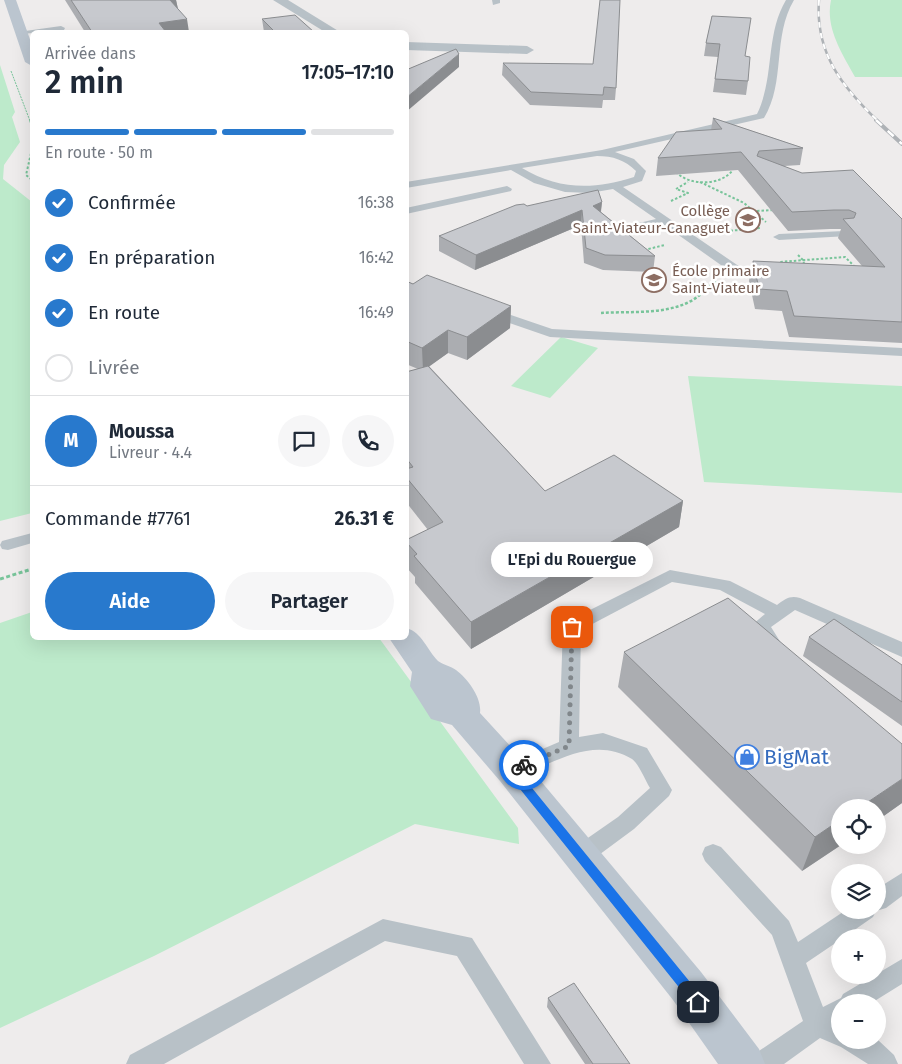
<!DOCTYPE html>
<html lang="fr">
<meta charset="utf-8">
<style>
body{margin:0;font-family:"Fira Sans",sans-serif;background:#f6f6f7;color:#1f2937;height:100vh;display:flex;flex-direction:column;font-size:19px;white-space:nowrap}
*{box-sizing:border-box;margin:0}
p{font-size:16px;color:#747a83}
.icon{flex:none;width:28px;height:28px;fill:none;stroke:currentColor;stroke-width:2;stroke-linecap:round;stroke-linejoin:round}
.map{position:relative;flex:1;overflow:hidden}
.side{position:absolute;left:30px;top:30px;width:379px;height:610px;display:flex;flex-direction:column;background:#fff;border-radius:8px;box-shadow:0 5px 20px #0002}
.side>*{flex:none}
.controls{position:absolute;left:831px;top:799px;display:grid;gap:10px}
.controls a{display:grid;place-items:center;width:55px;height:55px;border-radius:50%;background:#fff;box-shadow:0 5px 20px #0002;font-size:25px}
.pin{position:absolute;display:grid;place-items:center;width:42px;height:42px;color:#fff;margin:-21px;border-radius:10px;box-shadow:0 2px 8px #0006}
.courier{position:absolute;display:grid;place-items:center;width:50px;height:50px;margin:-25px;border:4px solid #1a73e8;border-radius:50%;background:#fff;color:#222;box-shadow:0 1px 6px #0007}
.bubble{position:absolute;height:35px;border-radius:18px;background:#fff;box-shadow:0 5px 20px #0002;font-size:16px;font-weight:600;line-height:35px;text-align:center}
.summary em{font-style:normal;font-weight:600}
.summary div{display:flex;flex-direction:column-reverse}
.summary{display:flex;align-items:center;justify-content:space-between;height:85px;padding:0 15px}
h1{font-size:32px;font-weight:600;line-height:38px}
.bar{display:grid;grid-template-columns:repeat(4,1fr);gap:8px 5px;align-content:center;height:60px;padding:0 15px}
.bar i{height:6px;border-radius:4px;background:#e0e1e3}
.bar .current{background:#2879cd}
.bar p{grid-column:span 4}
.line{display:flex;align-items:center;gap:12px;padding:0 15px;border-top:1px solid #e0e1e3}
.line div{flex:1}
.round{display:grid;place-items:center;flex:none;width:52px;height:52px;border-radius:26px;background:#f6f6f7}
ol{padding:0 15px;list-style:none}
li{display:flex;align-items:center;gap:15px;height:55px}
li p{margin-inline-start:auto}
li .icon{padding:5px;border-radius:50%;background:#2879cd;color:#fff;stroke-width:4}
li:last-child{color:#747a83}
li i{width:28px;height:28px;border:2px solid #e0e1e3;border-radius:50%}
.primary-button{display:flex;gap:10px;margin-top:auto;padding:10px 15px}
.primary-button a{flex:1;height:58px;border-radius:30px;background:#2879cd;color:#fff;font-size:20px;font-weight:600;line-height:58px;text-align:center}
.primary-button a+a{background:#f6f6f7;color:#1f2937}
.map>svg:first-child{display:block}
</style>
<div class="map">
<svg width="902" height="1064" viewBox="0 0 902 1064">
<rect width="100%" height="100%" fill="#eeecec"/>
<path fill="#bdeacb" d="M831,0H902V77H855C842,53 825,28 831,0Z
M0,65L15,112L12,117L20,142L4,165L3,179L32,202V513L0,521Z
M561,337L598,348L550,398L511,386Z
M688,376L902,386V493L704,482Z
M32,612V638H379L518,828L519,844L415,824L154,956L0,1028V623Z"/>
<g fill="none" stroke-linecap="round" stroke-linejoin="round">
<path stroke="#78c49a" stroke-width="1" stroke-dasharray="2 1" stroke-linecap="butt" d="M11,71L30,121"/>
<path stroke="#78c49a" stroke-width="2" stroke-dasharray="2.5 2" stroke-linecap="butt" d="M30,120L32,126
M32,149L26,175L32,180
M676,172C689,186 720,186 732,171
M700,182L744,203L766,222
M676,189L688,182
M671,201L688,193L676,189
M757,211L775,210
M717,232L761,228
M644,250L665,245
M798,255L803,260L805,267
M780,265L779,262L845,257L855,267"/>
<path stroke="#78c49a" stroke-width="2.5" stroke-dasharray="3 2" stroke-linecap="butt" d="M601,313C629,311 663,315 689,302C700,297 707,287 717,281"/>
<path stroke="#78c49a" stroke-width="3" stroke-dasharray="4 2.5" stroke-linecap="butt" d="M0,579L32,569"/>
<path fill="#b8c1c7" fill-rule="evenodd" d="M492,0H500V3L493,5Z
M786,0H794C772,37 786,82 764,118L615,152L634,159L646,171L642,181L623,187L743,269V275H735L663,224L613,233V229L656,219L613,189L590,193L565,192L534,183L511,170L406,188V182L602,150L757,114C775,77 765,35 786,0ZM597,156C613,156 625,160 636,171L634,177C594,190 558,190 522,168Z
M61,26L65,28L64,30L22,34L18,32Z
M507,186L512,189L511,191L406,214V208Z
M844,231L850,234L848,236L779,240L773,237L779,234Z
M490,308L552,329L902,348V356L550,337L486,315L484,312Z
M32,533V543L8,550L2,549L0,545L2,541Z
M670,570L730,581L777,605C785,599 790,595 800,598L902,642V657L795,610L771,627L781,643L778,648C764,652 758,637 751,626L765,614L720,590L672,582L581,630L579,737L603,733L647,748L672,790L669,796L634,829L588,863L580,866L572,863L569,856L572,849L618,817L650,788C645,780 639,764 632,759C591,734 550,766 512,779L505,777L502,771L505,765L559,742L563,627L566,622Z
M713,844L721,847L789,921L798,942L846,910H878V888L902,873V896L886,908L876,911L873,917L843,938H840V940L806,963L823,1007L841,998L843,994L902,959V984L873,1002H840V1040H878L894,1055L898,1064H868L841,1047L820,1038L784,1064H749L753,1055L803,1021L772,935L705,861L702,854L705,847Z
M383,919L472,938L551,1064H524L457,956L385,941L164,1064H126L130,1055Z"/>
<path fill="#b8c1c7" fill-rule="evenodd" d="M273,0H288L340,32H325Z
M406,42L527,46L534,50L527,54L406,50Z"/>
<path fill="#bbc5cf" fill-rule="evenodd" d="M4,0H16L32,45V66L25,62Z
M406,628C422,632 427,650 438,661C443,665 451,666 456,670C468,679 482,698 480,713L524,761L701,972L759,1049L765,1064H718L673,1000L500,781L452,725L431,719L410,686L412,672L389,638H406Z"/>
<defs>
<path id="rail-far1" d="M819,0C815,52 841,86 878,121"/>
<path id="rail" d="M876,120L902,144"/>
</defs>
<use href="#rail-far1" stroke="#aeb2b6" stroke-width="2.5"/>
<use href="#rail" stroke="#aeb2b6" stroke-width="4"/>
<use href="#rail-far1" stroke="#fff" stroke-width="2" stroke-dasharray="5.5" stroke-linecap="butt"/>
<use href="#rail" stroke="#fff" stroke-width="2.5" stroke-dasharray="8" stroke-linecap="butt"/>
</g>
<path fill="#abadb1" d="M65,0H176L178,9L189,32H85Z
M712,16L745,56L748,81L746,95L713,92L718,57L704,56L706,43Z
M262,19L314,32H264Z
M503,63L616,88L615,100H603L602,108L530,105L502,75Z
M713,118L803,148L800,165L784,166L902,219V343L789,337L782,311L755,309L749,281L753,261L862,266L838,238L841,229H830L788,231L738,170L656,176L658,158L711,130Z
M602,202L601,212L655,256L653,272L603,270L584,263L581,225L475,270L439,251V236L527,206Z
M406,281L413,284L511,306L510,328L467,360L448,353L429,366L545,491L683,501L679,527L471,649L415,583V577L406,567V540L428,530L406,502V372L418,369L406,364Z
M809,637L902,665V726L803,656Z
M624,652L902,803L878,820V808L841,845L802,871L618,687Z
M548,998L630,1064H585L547,1007Z"/>
<path fill="#8b8d90" d="M169,0H176L179,14Z
M187,19L189,32H161L159,23Z
M459,54V67L406,112V98Z
M602,202L600,217L593,206Z
M582,210L581,225L475,270L476,255Z
M511,306L510,328L467,360V337Z
M448,330V353L423,371L422,348Z
M683,501L679,527L471,649V622Z
M902,779V803L878,820V808H859Z
M840,820L841,845L802,871L815,837Z"/>
<path fill="#c7c9ce" stroke="#8b8d90" d="M71,0H170L187,19L159,23L166,32H92Z
M600,0H620L616,88L604,87L603,95L531,92L503,63L593,64Z
M295,15L314,32H275L262,19Z
M712,16L751,18L745,56L750,57L748,81L715,79L720,44L706,43Z
M456,49L459,54L406,98V70Z
M713,118L803,148L759,151L757,156L802,173L853,170L902,219V322L794,316L787,291L759,289L753,261L885,267L843,219L854,218L856,213L849,210H834L792,212L741,152L658,158L676,132L722,129Z
M598,190L602,202L593,206L655,256L605,255L586,248L582,210L476,255L439,236L516,205L524,204L527,206Z
M427,275L511,306L467,337L448,330L422,348L406,341V281L413,284Z
M428,366L545,491L614,455L683,501L471,622L414,556L417,554L406,542V540L443,522L406,477V469L413,467L406,458V372Z
M728,598L902,744V779L859,808H840V820L815,837L624,652Z
M834,619L902,665V702L809,637Z
M574,983L630,1064H593L548,998Z"/>
<path fill="#1a73e8" d="M524,761L529,765L519,772L703,998L705,1002L703,1006H694L508,774V768Z"/>
<g fill="none" stroke-linecap="round" stroke-linejoin="round">
<path stroke="#81878b" stroke-width="5" stroke-dasharray="0 9" d="M524,765L569,746L572,627"/>
</g>
<defs>
<symbol id="school-ring" viewBox="-11 -11 22 22"><circle r="9.5" fill="#fff" stroke="#8d6e63" stroke-width="1.5"/><path d="M0-5L7-2L0 1L-7-2ZM-4 1L0 2.5L4 1V4Q0 6-4 4Z" fill="#8d6e63"/></symbol>
<symbol id="shop-ring" viewBox="-11 -11 22 22"><circle r="9.5" fill="#fff" stroke="#3f7fe0" stroke-width="1.5"/><path d="M-5-2.5h2.3a2.7 3.5 0 0 1 5.4 0H5L5.5 6h-11ZM-1.5-2.5h3a1.5 2.3 0 0 0-3 0Z" fill="#3f7fe0"/></symbol>
</defs>
<g fill-rule="evenodd">
<use href="#school-ring" x="734" y="206" width="28" height="28"/>
<use href="#school-ring" x="640" y="266" width="28" height="28"/>
<use href="#shop-ring" x="733" y="743" width="28" height="28"/>
</g>
<g text-anchor="middle" dominant-baseline="central" stroke-width="5" stroke-linejoin="round" paint-order="stroke">
<g font-size="15" fill="#785e54" stroke="#fff" text-anchor="end">
<text x="730" y="211">Collège<tspan x="730" dy="17">Saint-Viateur-Canaguet</tspan></text>
<text x="672" y="271" text-anchor="start">École primaire<tspan x="672" dy="17">Saint-Viateur</tspan></text>
</g>
<g font-size="21" fill="#366cbe" stroke="#fff" text-anchor="start">
<text x="764" y="757">BigMat</text>
</g>
</g>
</svg>
<div class="controls">
<a><svg class="icon" aria-label="locate" viewBox="0 0 24 24"><circle cx="12" cy="12" r="6"/><path d="M12 2v4M12 18v4M2 12h4M18 12h4"/></svg></a>
<a><svg class="icon" aria-label="layers" viewBox="0 0 24 24"><path d="M12 4l9 5-9 5-9-5zM3 14l9 5 9-5"/></svg></a>
<a>+</a>
<a>−</a>
</div>
<div class="pin" style="left:572px;top:627px;background:#ea580c"><svg class="icon" aria-label="bag" viewBox="0 0 24 24"><path d="M5 8h14l-1 12H6zM9 8a3 3 0 0 1 6 0"/></svg></div>
<div class="pin" style="left:698px;top:1002px;background:#1f2937"><svg class="icon" aria-label="home" viewBox="0 0 24 24"><path d="M3 11l9-7 9 7M6 9v11h12V9"/></svg></div>
<div class="courier" style="left:524px;top:765px"><svg class="icon" aria-label="bike" viewBox="0 0 24 24"><circle cx="6" cy="16" r="4"/><circle cx="18" cy="16" r="4"/><path d="M6 16l4-8h5l3 8M10 8l3 8H6M13 5h3"/></svg></div>
<div class="bubble" style="left:491px;top:542px;width:162px">L'Epi du Rouergue</div>
<section class="side">
<div class="summary"><div><h1>2 min</h1><p>Arrivée dans</p></div><em>17:05–17:10</em></div>
<div class="bar"><i class="current"></i><i class="current"></i><i class="current"></i><i></i><p>En route · 50 m</p></div>
<ol>
<li><svg class="icon" aria-label="check" viewBox="0 0 24 24"><path d="M5 12l5 5 9-10"/></svg>Confirmée<p>16:38</p></li>
<li><svg class="icon" aria-label="check" viewBox="0 0 24 24"><path d="M5 12l5 5 9-10"/></svg>En préparation<p>16:42</p></li>
<li><svg class="icon" aria-label="check" viewBox="0 0 24 24"><path d="M5 12l5 5 9-10"/></svg>En route<p>16:49</p></li>
<li><i></i>Livrée</li>
</ol>
<div class="line" style="height:90px"><b class="round" style="background:#2879cd;color:#fff">M</b><div><b>Moussa</b><p>Livreur · 4.4</p></div><a class="round"><svg class="icon" aria-label="chat" viewBox="0 0 24 24"><path d="M4 5h16v11H9l-5 4z"/></svg></a><a class="round"><svg class="icon" aria-label="phone" viewBox="0 0 24 24"><path d="M5 4h4l2 5-3 2q2 4 5 5l2-3 5 2v4C11 20 4 13 5 4z"/></svg></a></div>
<div class="line" style="height:65px"><div>Commande #7761</div><b>26.31 €</b></div>
<div class="primary-button"><a>Aide</a><a>Partager</a></div>
</section>
</div>
